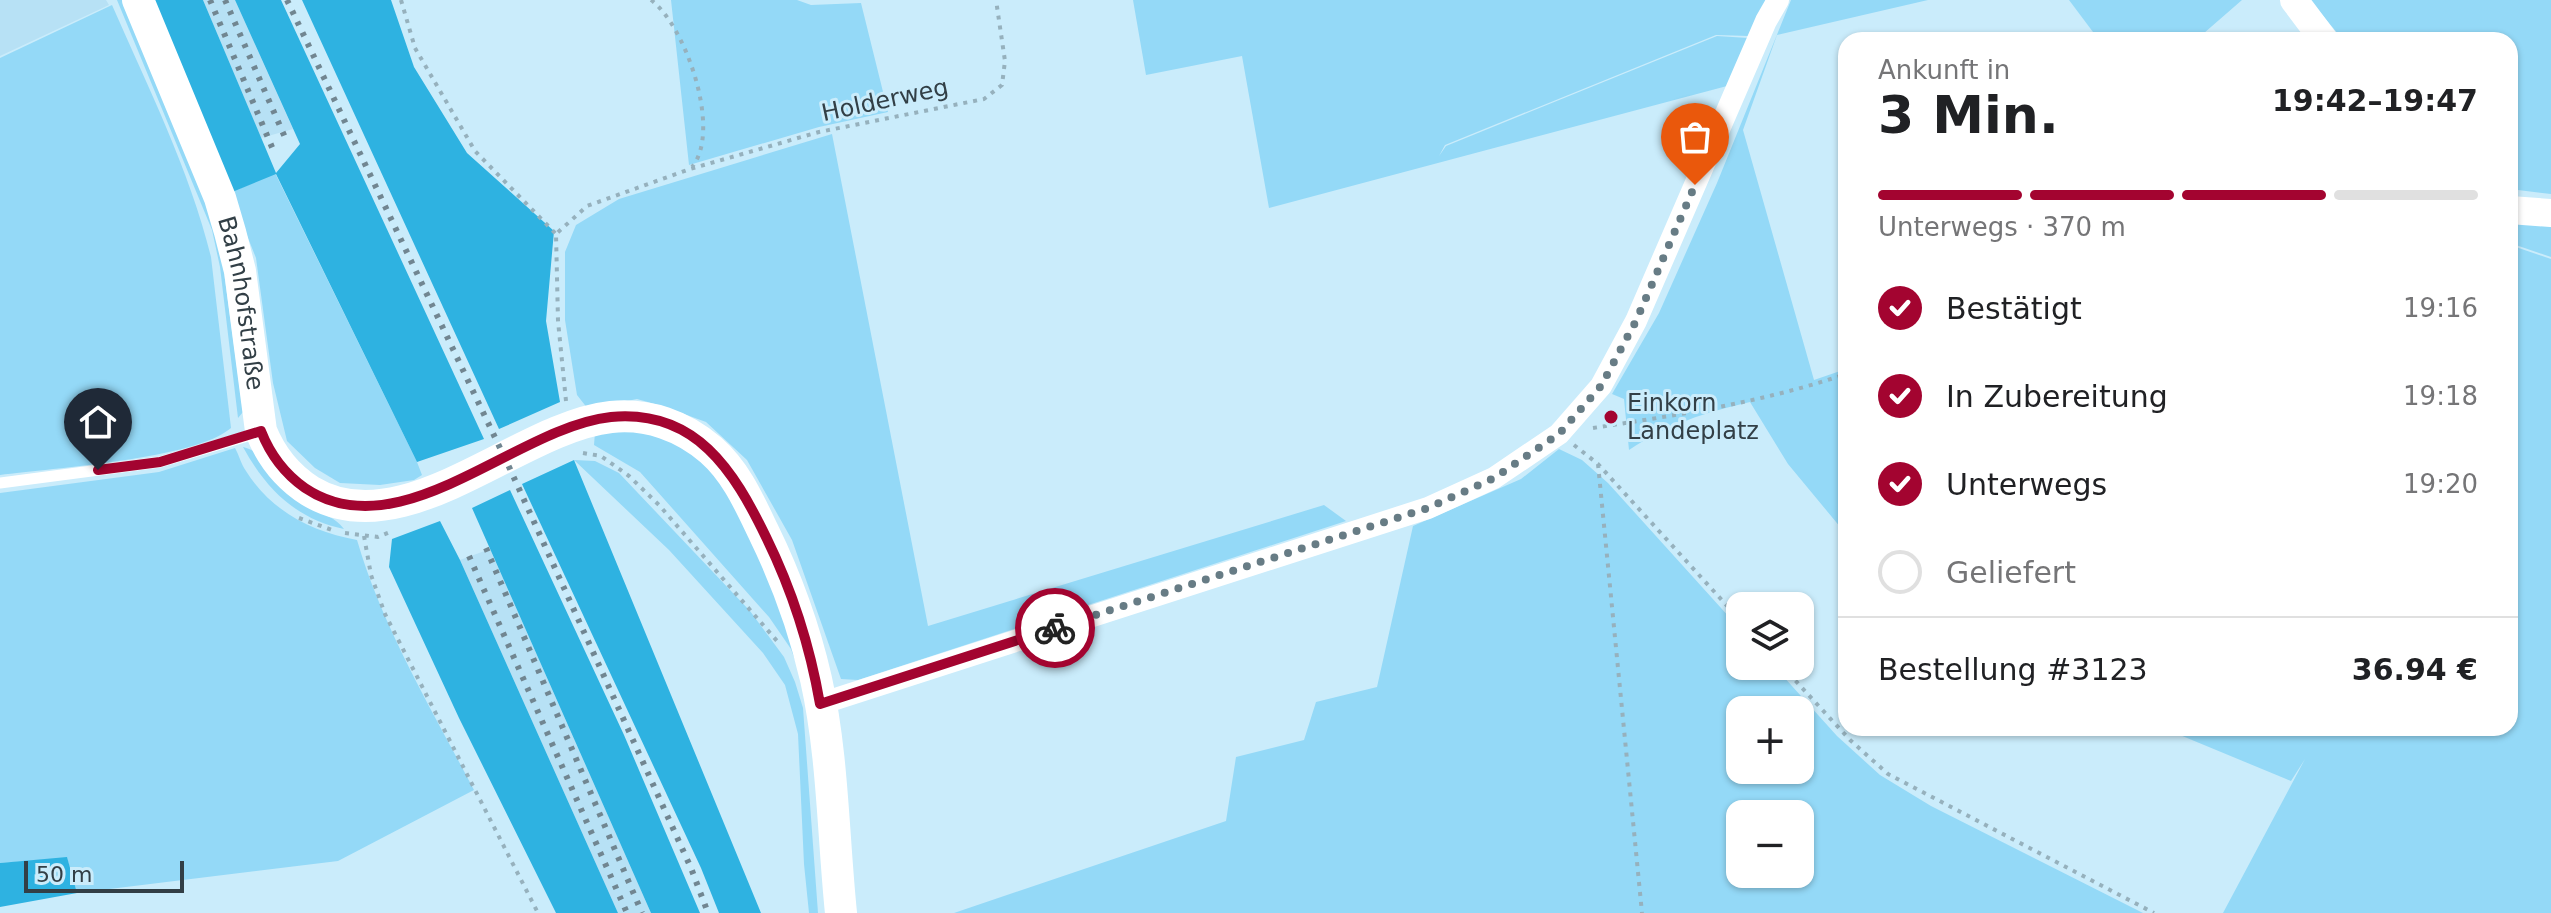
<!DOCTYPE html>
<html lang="de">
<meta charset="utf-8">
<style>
body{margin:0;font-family:"DejaVu Sans",sans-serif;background:#f2f2f2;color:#202124;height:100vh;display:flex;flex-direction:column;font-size:30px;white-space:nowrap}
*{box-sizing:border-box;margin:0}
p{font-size:26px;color:#757577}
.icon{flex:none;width:44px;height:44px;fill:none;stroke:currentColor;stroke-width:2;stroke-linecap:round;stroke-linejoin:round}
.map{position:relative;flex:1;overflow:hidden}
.panel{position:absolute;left:1838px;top:32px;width:680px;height:704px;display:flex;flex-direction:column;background:#fff;border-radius:24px;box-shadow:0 2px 6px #0004}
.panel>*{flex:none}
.controls{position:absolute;left:1726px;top:592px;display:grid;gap:16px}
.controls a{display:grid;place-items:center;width:88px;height:88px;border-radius:16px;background:#fff;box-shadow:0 2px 6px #0004;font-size:40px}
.scale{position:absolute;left:24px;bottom:20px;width:160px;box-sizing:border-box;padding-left:8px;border:4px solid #323f46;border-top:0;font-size:22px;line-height:28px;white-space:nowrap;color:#323f46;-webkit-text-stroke:6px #caecfb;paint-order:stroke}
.pin{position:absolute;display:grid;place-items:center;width:68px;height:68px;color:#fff;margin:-82px -34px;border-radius:50% 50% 50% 0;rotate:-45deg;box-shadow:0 0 8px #0007}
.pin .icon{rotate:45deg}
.courier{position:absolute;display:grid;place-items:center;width:80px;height:80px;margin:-40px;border:6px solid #a30430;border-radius:50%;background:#fff;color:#222;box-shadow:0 2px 10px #0007}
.summary em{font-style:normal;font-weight:700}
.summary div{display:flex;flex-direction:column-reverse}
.summary{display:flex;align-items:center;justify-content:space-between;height:136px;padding:0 40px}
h1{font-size:52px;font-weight:700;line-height:60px}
.bar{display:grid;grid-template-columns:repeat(4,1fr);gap:12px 8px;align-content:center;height:96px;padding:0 40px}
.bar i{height:10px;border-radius:6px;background:#e0e0e0}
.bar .selected{background:#a30430}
.bar p{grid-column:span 4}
.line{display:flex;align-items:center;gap:20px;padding:0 40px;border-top:2px solid #e0e0e0}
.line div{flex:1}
ol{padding:0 40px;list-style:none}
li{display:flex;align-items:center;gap:24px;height:88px}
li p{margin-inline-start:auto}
li .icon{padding:8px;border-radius:50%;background:#a30430;color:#fff;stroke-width:4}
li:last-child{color:#757577}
li i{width:44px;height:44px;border:4px solid #e0e0e0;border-radius:50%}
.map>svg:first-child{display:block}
</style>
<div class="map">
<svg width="2551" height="913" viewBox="0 0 2551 913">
<rect width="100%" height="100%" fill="#caecfb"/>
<path fill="#b7e1f5" d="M0,0H106L109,5L0,56Z
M203,0H235L293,129L261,138Z
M490,549L651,913H618L460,560Z"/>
<path fill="#94d9f7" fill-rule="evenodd" d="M117,0H122L218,228L243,412L238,418L220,267L212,230Z
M671,0H797L811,5L861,3L888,112L819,127L689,165Z
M1133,0H1766L1749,36L1716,35L1445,145L1439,156L1446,146L1717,36L1748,38L1727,86L1269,208L1242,56L1146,75Z
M1791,0H1928L1777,35L1743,130L1814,380L1846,369V534L1788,464L1750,402C1706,412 1666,425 1629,450L1624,399L1612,394L1659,313L1717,183Z
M2069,0H2242L2196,40H2099Z
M2310,0H2551V194L2510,189V40H2343Z
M112,5C148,87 190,171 211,257L231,428C195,459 53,468 0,475V58Z
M832,134L928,626L1324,505L1346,521L858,680L841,679L792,540L747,460L706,422L662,406L637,399L588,409L577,395L565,320V252L576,225L619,199Z
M275,173L417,462L422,475L414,480L380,485L340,483L315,468L287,441L273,383L256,258L230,193Z
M2510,218L2551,221V257L2510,243Z
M2510,245L2551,259V913H2223L2305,759L2291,781L2163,728H2510Z
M595,432H649L687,446L716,470L773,576L809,698L791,649L769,617L640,472L594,445Z
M243,447C271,454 287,488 308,505C321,514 334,516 344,529C296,519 266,489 243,447Z
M235,448C239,455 241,464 246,471C271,511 312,532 357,540C383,629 431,708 474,790L338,861L77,893L67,858L0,863V493L159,472Z
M1559,449L1582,460L1608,483L1740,629V666H1774L1837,736L1880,775L1931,806L2143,913H954L1226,821L1236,757L1304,740L1316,702L1377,687L1413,526L1521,479ZM1740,710H1800V770H1740ZM1740,814H1800V874H1740Z
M574,460L595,461L619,473L750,611L784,657L795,682L803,708L818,913H809L804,864L798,734L785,685L763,653L669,550Z"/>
<path fill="#2eb2e1" d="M149,0H203L276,173L300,144L235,0H281L484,439L417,462L276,174L230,193Z
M302,0H391L414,67L467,153L554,231L546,321L560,402L499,429Z
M574,460L761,913H719L701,868L522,484Z
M510,490L624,735L700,913H651L472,508Z
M440,521L460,560L618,913H556L459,718L389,567L392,539Z
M67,857L77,893L0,907V863Z"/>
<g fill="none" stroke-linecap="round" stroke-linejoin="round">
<path stroke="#96b1bd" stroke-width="4" stroke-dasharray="4 6" stroke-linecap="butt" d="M401,0L415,48L475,151L556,234
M651,0C686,26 722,131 692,167
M566,401L558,321L556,234L587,206L690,169L819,132L984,99L1002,85L1005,61L996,0
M1593,428C1678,415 1764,402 1846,374
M1574,445L1598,464L1740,620
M583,453L601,456L629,476L659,505L777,641
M1598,464L1642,913
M299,518L332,530
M345,533L378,537L390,532
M364,536L371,575L385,614L538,913
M1782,666L1850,740L1888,774L2154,913"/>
<path stroke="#fff" stroke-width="11" d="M0,483L160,462L258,433"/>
<path stroke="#fff" stroke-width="22" d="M820,704L1428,508L1494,478L1559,434L1601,386L1636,321L1766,21L1778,0"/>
<path stroke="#fff" stroke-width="28" d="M2294,0L2324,40
M2510,210L2551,213"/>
<path stroke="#fff" stroke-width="32" id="s1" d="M138,0L220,198L230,232L240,271L261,431C271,456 288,477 310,491C403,548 518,427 611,417C648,413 683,426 711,450C736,472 749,502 763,531C786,578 804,627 816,679C833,755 833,835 841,913"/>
<path stroke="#718691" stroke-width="6" stroke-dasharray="4 8" stroke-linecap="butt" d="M210,0L274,152
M225,0L287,142
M287,0L510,469L691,868L708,913
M486,548L642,913
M469,556L627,913"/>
</g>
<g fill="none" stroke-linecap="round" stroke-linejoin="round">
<path stroke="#677c85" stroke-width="8" stroke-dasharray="0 14.4" d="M1055,628L1428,508L1494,478L1559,434L1601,386L1636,321L1695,185"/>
<path stroke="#a30430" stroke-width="10" d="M98,470L160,462L261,431C270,454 285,474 305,488C400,552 516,427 611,417C696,409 734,471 766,537C792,590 810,646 820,704L1055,628"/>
</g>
<circle fill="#a30430" stroke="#caecfb" stroke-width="3" cx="1611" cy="417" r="8"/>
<g text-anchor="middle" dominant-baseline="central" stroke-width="6" stroke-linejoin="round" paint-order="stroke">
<g font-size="24" fill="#323f46" stroke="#caecfb">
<text transform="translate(885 100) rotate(-12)">Holderweg</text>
<text stroke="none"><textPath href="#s1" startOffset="322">Bahnhofstraße</textPath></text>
</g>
<g font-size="24" fill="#323f46" stroke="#caecfb" text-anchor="start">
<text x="1627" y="403">Einkorn<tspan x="1627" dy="28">Landeplatz</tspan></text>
</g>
</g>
</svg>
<div class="controls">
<a><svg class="icon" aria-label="layers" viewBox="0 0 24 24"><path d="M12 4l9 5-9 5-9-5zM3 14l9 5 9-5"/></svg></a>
<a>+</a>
<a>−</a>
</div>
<div class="scale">50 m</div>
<div class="pin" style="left:1695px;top:185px;background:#ea580c"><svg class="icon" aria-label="bag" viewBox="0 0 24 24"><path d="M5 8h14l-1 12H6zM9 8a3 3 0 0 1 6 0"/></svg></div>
<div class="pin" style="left:98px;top:470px;background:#1f2937"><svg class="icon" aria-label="home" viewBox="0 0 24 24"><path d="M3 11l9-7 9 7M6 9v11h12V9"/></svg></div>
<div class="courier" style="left:1055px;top:628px"><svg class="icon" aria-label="bike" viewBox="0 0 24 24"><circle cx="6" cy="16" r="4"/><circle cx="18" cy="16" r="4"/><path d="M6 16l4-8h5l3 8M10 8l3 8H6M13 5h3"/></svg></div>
<section class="panel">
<div class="summary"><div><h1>3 Min.</h1><p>Ankunft in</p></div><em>19:42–19:47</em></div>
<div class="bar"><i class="selected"></i><i class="selected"></i><i class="selected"></i><i></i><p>Unterwegs · 370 m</p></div>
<ol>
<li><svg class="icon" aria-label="check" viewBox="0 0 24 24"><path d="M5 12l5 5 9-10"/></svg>Bestätigt<p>19:16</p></li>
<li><svg class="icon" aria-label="check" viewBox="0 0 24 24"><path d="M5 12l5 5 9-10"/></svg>In Zubereitung<p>19:18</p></li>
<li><svg class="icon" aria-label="check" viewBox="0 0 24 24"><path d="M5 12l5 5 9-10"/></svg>Unterwegs<p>19:20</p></li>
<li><i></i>Geliefert</li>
</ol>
<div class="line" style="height:104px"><div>Bestellung #3123</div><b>36.94 €</b></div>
</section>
</div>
